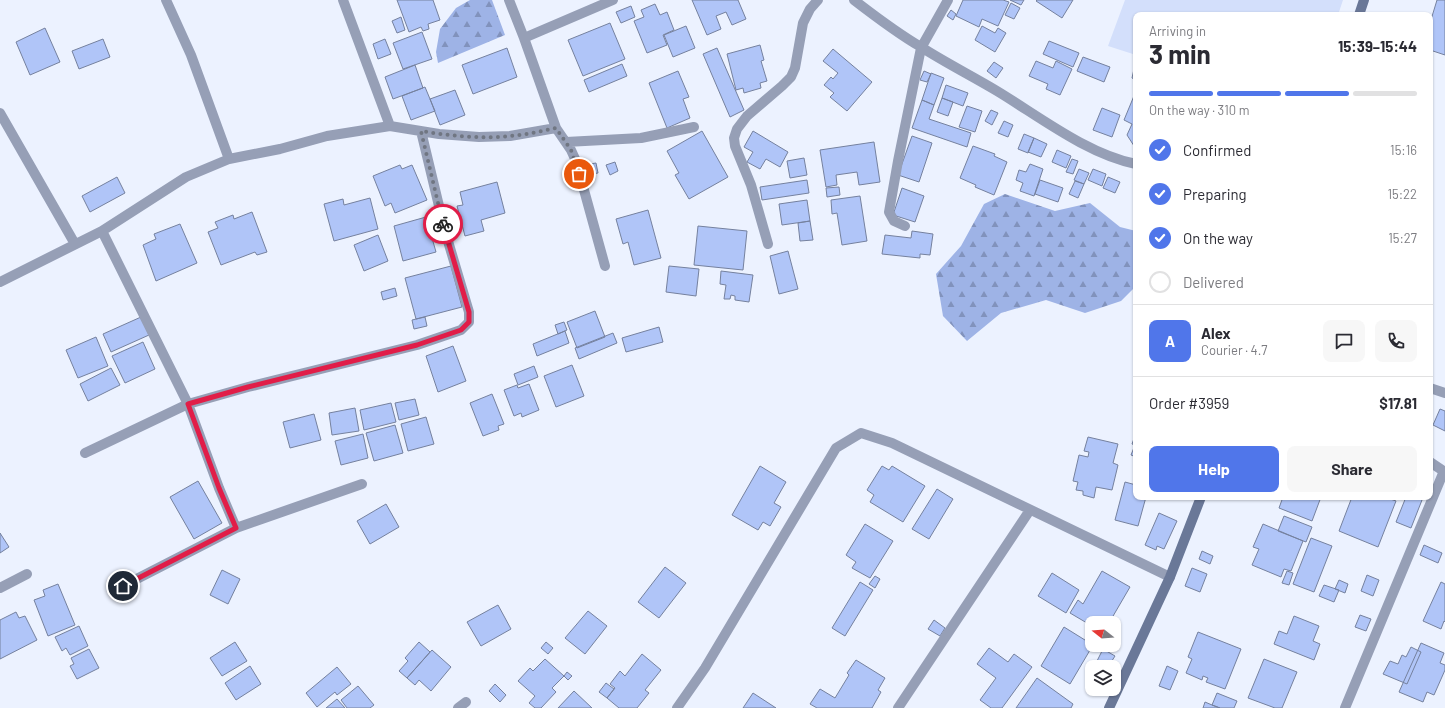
<!DOCTYPE html>
<meta charset="utf-8">
<style>
body{margin:0;font-family:Barlow,sans-serif;background:#f7f7f7;color:#2b2b33;height:100vh;display:flex;flex-direction:column;font-size:15px;white-space:nowrap}
*{box-sizing:border-box;margin:0}
p{font-size:13px;color:#7c7c81}
.icon{flex:none;width:22px;height:22px;fill:none;stroke:currentColor;stroke-width:2;stroke-linecap:round;stroke-linejoin:round}
.map{position:relative;flex:1;overflow:hidden}
.side{position:absolute;left:1133px;top:12px;width:300px;height:488px;display:flex;flex-direction:column;background:#fff;border-radius:8px;box-shadow:0 1px 3px #0004}
.side>*{flex:none}
.needle{width:26px;rotate:287deg}
.controls{position:absolute;left:1085px;top:616px;display:grid;gap:8px}
.controls a{display:grid;place-items:center;width:36px;height:36px;border-radius:8px;background:#fff;box-shadow:0 1px 3px #0004;font-size:20px}
.pin{position:absolute;display:grid;place-items:center;width:34px;height:34px;color:#fff;margin:-17px;border:2px solid #fff;border-radius:50%;box-shadow:0 1px 4px #0007}
.courier{position:absolute;display:grid;place-items:center;width:40px;height:40px;margin:-20px;border:3px solid #e11d48;border-radius:50%;background:#fff;color:#222;box-shadow:0 1px 5px #0007}
.overview em{font-style:normal;font-weight:700}
.overview div{display:flex;flex-direction:column-reverse}
.overview{display:flex;align-items:center;justify-content:space-between;height:68px;padding:0 16px}
h1{font-size:26px;font-weight:700;line-height:30px}
.bar{display:grid;grid-template-columns:repeat(4,1fr);gap:6px 4px;align-content:center;height:48px;padding:0 16px}
.bar i{height:5px;border-radius:3px;background:#e1e1e2}
.bar .current{background:#5076ea}
.bar p{grid-column:span 4}
.line{display:flex;align-items:center;gap:10px;padding:0 16px;border-top:1px solid #e1e1e2}
.line div{flex:1}
.round{display:grid;place-items:center;flex:none;width:42px;height:42px;border-radius:8px;background:#f7f7f7}
ol{padding:0 16px;list-style:none}
li{display:flex;align-items:center;gap:12px;height:44px}
li p{margin-inline-start:auto}
li .icon{padding:4px;border-radius:50%;background:#5076ea;color:#fff;stroke-width:4}
li:last-child{color:#7c7c81}
li i{width:22px;height:22px;border:2px solid #e1e1e2;border-radius:50%}
.action{display:flex;gap:8px;margin-top:auto;padding:8px 16px}
.action a{flex:1;height:46px;border-radius:8px;background:#5076ea;color:#fff;font-size:16px;font-weight:700;line-height:46px;text-align:center}
.action a+a{background:#f7f7f7;color:#2b2b33}
.map>svg:first-child{display:block}
</style>
<div class="map">
<svg width="1445" height="708" viewBox="0 0 1445 708">
<defs>
<pattern id="forest-firs" width="22" height="20" patternUnits="userSpaceOnUse"><rect width="22" height="20" fill="#9eb3e6"/><path d="M5 1l3.5 6h-7zM16 11l3.5 6h-7z" fill="#8192bc"/></pattern>
</defs>
<rect width="100%" height="100%" fill="#ecf2ff"/>
<path fill="url(#forest-firs)" d="M470,0H492L505,35L438,63L436,52L440,29L456,8Z
M1005,194L1055,211L1090,203L1120,227L1136,231V286L1121,301L1085,313L1046,300L1001,313L967,341L943,316L936,274L961,246L984,204Z"/>
<path fill="#d3dffb" d="M1125,0H1343L1338,15H1136V55L1108,46Z"/>
<path fill="#b0c5f8" stroke="#75819e" d="M397,0H433L440,20L428,24L429,29L423,31L421,27L409,32Z
M692,0H738L746,19L732,25L726,12L716,16L721,29L707,35Z
M963,0H1003L1009,2L998,26L982,19L979,27L956,16Z
M1010,0H1024L1021,5Z
M1037,0H1073L1062,18L1036,1Z
M1437,0H1445V55L1430,50V23Z
M1011,3L1020,8L1014,19L1005,15Z
M655,4L660,15L667,12L674,30L663,35L667,45L647,53L634,21L644,17L641,10Z
M631,6L635,17L621,23L616,12Z
M951,10L956,14L953,20L947,16Z
M401,17L405,30L397,33L392,21Z
M610,23L625,59L583,76L568,40Z
M686,26L695,48L673,57L664,35Z
M982,26L995,33L998,28L1006,33L995,52L975,40Z
M45,28L60,62L30,75L16,42Z
M422,32L432,59L403,69L393,43Z
M103,39L110,57L79,69L72,51Z
M385,39L391,54L378,59L373,44Z
M1049,41L1079,53L1073,67L1043,54Z
M760,45L764,60L761,61L767,81L760,83L761,88L744,93L743,88L736,90L727,54Z
M507,48L517,77L473,94L462,65Z
M717,48L744,110L730,117L703,54Z
M833,49L872,82L847,111L830,97L834,93L824,85L831,77L833,79L838,73L823,61Z
M1083,57L1110,67L1104,82L1077,71Z
M1036,61L1053,68L1056,61L1072,69L1060,95L1046,89L1048,84L1029,76Z
M994,62L1003,68L996,78L987,71Z
M622,64L627,76L589,92L584,80Z
M415,65L423,88L393,99L385,77Z
M1134,69L1136,70V80L1132,78Z
M678,71L689,97L683,99L690,118L667,128L649,83Z
M924,71L931,74L927,82L920,80Z
M931,73L944,78L934,105L922,100Z
M946,85L968,93L963,106L942,98Z
M425,87L435,111L411,120L402,96Z
M455,90L465,115L440,125L430,99Z
M1136,91V149L1127,135L1132,124L1124,120Z
M942,98L953,102L948,116L937,112Z
M922,100L934,105L929,119L971,133L967,147L912,128Z
M967,106L982,111L975,132L959,127Z
M1102,108L1120,115L1112,137L1093,130Z
M991,110L998,113L992,125L985,121Z
M1004,121L1013,125L1008,137L998,133Z
M702,131L728,177L689,199L675,175L679,173L667,151Z
M753,131L788,152L780,167L766,159L760,169L747,162L753,152L744,147Z
M1024,134L1034,138L1028,153L1018,149Z
M912,136L932,143L919,182L898,175Z
M1034,138L1047,144L1041,157L1028,152Z
M874,142L880,182L859,185L857,172L836,175L837,185L826,187L820,150Z
M973,146L995,154L994,156L1007,162L994,195L975,187L976,185L960,178Z
M1057,150L1071,156L1066,168L1052,162Z
M804,158L807,175L790,178L787,161Z
M1072,159L1078,161L1073,174L1066,172Z
M615,162L618,171L610,175L606,165Z
M596,163L598,173L592,174L590,164Z
M1030,164L1043,169L1034,196L1020,191L1023,183L1016,180L1019,170L1026,172Z
M400,165L402,169L412,165L427,200L395,213L391,203L385,206L373,176Z
M1079,169L1089,173L1084,184L1074,180Z
M1093,169L1106,174L1102,186L1088,180Z
M117,177L125,193L90,212L82,196Z
M1108,177L1120,182L1115,193L1103,188Z
M807,180L809,193L762,200L760,187Z
M1040,180L1063,188L1058,202L1035,194Z
M1075,181L1084,184L1078,198L1069,194Z
M497,182L505,213L481,220L484,231L465,236L457,206L463,205L460,192Z
M839,187L840,195L827,197L826,188Z
M902,188L924,196L915,222L893,215Z
M860,196L867,241L842,245L837,213L832,214L831,200Z
M370,198L378,229L334,241L324,204L343,199L344,205Z
M807,200L810,221L782,225L779,204Z
M648,210L661,258L634,265L628,242L623,244L616,219Z
M252,212L267,252L257,255L255,252L221,265L208,232L218,228L215,222L233,215L234,219Z
M426,217L436,252L403,261L394,226Z
M810,221L813,240L800,241L798,223Z
M180,224L197,263L156,281L143,245L156,239L154,234Z
M698,226L747,231L743,270L694,265Z
M912,231L933,234L930,255L920,254V258L882,254L885,235L911,238Z
M378,235L388,261L364,271L354,245Z
M788,251L798,289L779,294L770,256Z
M451,266L462,307L416,319L405,278Z
M669,266L699,269L696,296L666,292Z
M721,271L753,275L749,302L735,300V296L731,295L730,299H724L726,285L720,284Z
M395,288L397,296L383,300L381,292Z
M595,311L605,337L577,348L567,322Z
M141,317L149,335L111,352L103,334Z
M425,317L427,326L414,329L412,320Z
M564,322L567,330L558,334L555,325Z
M659,327L663,342L626,352L622,338Z
M565,331L569,343L537,356L533,344Z
M613,333L617,343L579,359L575,348Z
M96,337L108,366L78,378L66,350Z
M143,342L155,369L125,383L112,356Z
M453,346L466,381L438,392L426,356Z
M572,365L584,396L556,407L544,376Z
M534,366L538,377L518,385L514,374Z
M111,368L120,385L88,401L80,384Z
M529,384L539,410L522,417L521,413L514,416L504,390L517,385L518,388Z
M492,394L504,424L498,426L499,430L483,436L470,403Z
M415,399L419,415L399,420L395,403Z
M391,403L396,422L364,430L360,410Z
M355,408L359,431L332,435L329,413Z
M1440,409L1445,411V431L1433,425Z
M314,414L321,440L290,448L283,422Z
M426,417L434,444L408,451L401,424Z
M395,425L403,453L374,461L366,433Z
M1136,433V457L1131,455L1135,445L1132,444Z
M363,434L368,458L341,465L335,441Z
M1088,437L1118,444L1113,463L1118,465L1112,490L1096,487L1094,498L1083,495V491L1076,490L1078,482L1073,481L1079,455L1088,457L1089,452L1084,451Z
M760,466L786,482L774,503L781,507L770,526L763,522L758,530L732,515Z
M882,466L889,470L892,466L925,486L903,522L870,502L874,495L867,490Z
M198,481L222,523L194,539L170,497Z
M1125,482L1136,485V497H1146L1138,526L1115,520Z
M937,489L953,499L929,539L912,529Z
M1283,497H1321L1312,521L1279,508Z
M1352,497H1385L1396,501L1378,547L1339,531Z
M1406,497H1415L1422,500L1411,528L1396,522Z
M386,504L399,527L370,544L357,521Z
M1159,513L1177,521L1164,549L1157,546L1156,550L1145,545Z
M1284,516L1312,527L1306,542L1278,531Z
M865,524L893,541L870,578L852,568L856,562L846,555Z
M1263,524L1303,541L1291,571L1284,569L1281,577L1252,565L1259,549L1253,547Z
M0,533L9,547L0,553Z
M1311,538L1332,546L1314,592L1293,584Z
M1424,545L1442,553L1438,563L1420,555Z
M1202,551L1213,556L1210,564L1199,559Z
M665,567L686,583L659,618L638,602Z
M1192,568L1207,574L1200,592L1185,586Z
M222,570L240,579L228,604L210,595Z
M1102,571L1130,587L1109,623H1092V626L1070,613L1078,600L1083,604Z
M1287,571L1293,573L1289,585L1282,583Z
M1052,573L1079,590L1066,613L1038,596Z
M1367,575L1379,580L1373,596L1361,591Z
M875,576L880,579L875,588L869,584Z
M1339,580L1348,584L1345,593L1335,589Z
M860,582L873,590L845,636L832,628Z
M1441,582L1445,584V622L1444,621L1441,629L1423,621Z
M58,584L75,625L48,636L34,600L45,596L43,590Z
M1324,585L1339,590L1334,602L1319,596Z
M498,605L511,629L481,646L467,622Z
M588,611L607,626L585,654L565,638Z
M16,612L19,618L25,616L37,640L0,659V620Z
M1360,615L1371,619L1366,631L1355,627Z
M1294,616L1319,626L1313,641L1320,644L1314,660L1274,644L1279,631L1287,634Z
M934,620L945,628L940,636L928,629Z
M79,626L88,646L70,655L66,648L62,651L55,637Z
M1064,627L1093,645L1070,684L1041,666Z
M1198,632L1241,649L1225,689L1206,682L1208,678L1203,676L1202,680L1186,673L1192,659L1188,657Z
M235,642L247,661L222,676L210,658Z
M419,642L430,652L407,678L399,671L408,661L405,658Z
M546,642L553,648L548,654L541,648Z
M1421,643L1444,653L1440,663L1445,665V670L1434,695L1427,692L1423,702L1399,692Z
M1411,647L1421,652L1407,684L1383,674L1390,661L1398,664L1402,655L1406,657Z
M989,648L1008,662L1014,654L1032,667L1002,708H991L980,700L996,678L977,664Z
M89,649L99,668L77,679L70,666L74,664L71,658Z
M1103,649L1115,656L1108,667L1097,661Z
M432,650L451,667L431,691L419,680L415,685L407,678Z
M642,654L661,670L645,690L649,693L637,708H619L607,698L615,688L610,684L620,671L625,676Z
M545,659L564,676L552,688L556,692L541,708H535L529,703L535,696L518,681L530,668L533,671Z
M1264,659L1297,672L1282,708H1275L1248,698Z
M856,660L885,678L878,690L881,692L872,708H817L810,704L820,689L835,698L849,675L847,673Z
M250,666L261,684L236,700L225,683Z
M1167,666L1178,671L1170,690L1159,686Z
M337,667L351,684L337,695L335,692L317,707L306,693Z
M567,672L572,676L568,680L564,676Z
M1037,678L1073,704L1071,708H1016Z
M606,683L614,689L607,698L599,692Z
M495,684L506,695L500,702L489,691Z
M358,686L374,705L370,708H347L341,700Z
M574,691L592,708H558Z
M753,693L776,708H743Z
M1217,693L1237,701L1234,708H1220L1212,705Z
M337,699L345,708H326Z
M1205,702L1212,705L1220,708H1203Z"/>
<g fill="none" stroke-linecap="round" stroke-linejoin="round">
<path stroke="#969fb6" stroke-width="10" d="M166,0L191,55L229,159
M343,0L390,126
M509,0L524,38L556,128L571,150L576,161L605,266
M854,0C876,17 897,33 921,47C946,63 972,76 997,91C1040,117 1087,154 1136,164
M524,38L613,0
M0,113L75,244
M566,142L641,138L694,127
M905,226L894,221L889,212L898,161L921,48L948,0
M102,231L188,404L219,488L236,528L123,586
M768,244L751,185L735,146L734,138L737,129L747,116L782,86L791,77L795,68L803,23L810,9L818,0
M0,282L102,231L186,177L229,159L280,149L327,136L390,126L439,134L479,137L510,136L556,128
M1430,388L1445,393
M85,453L188,404L248,387L417,345L461,330L469,322V312L445,231L421,131
M1430,462L1445,472
M236,528L362,484
M0,588L27,574
M458,708L466,702
M677,708L705,668L836,448L861,433L892,443L1170,577
M898,708L1030,510
M1345,708L1444,471"/>
<path stroke="#6a7898" stroke-width="10" d="M1359,15L1364,0
M1109,708L1170,577L1201,497"/>
</g>
<g fill="none" stroke-linecap="round" stroke-linejoin="round">
<path stroke="#707682" stroke-width="4" stroke-dasharray="0 7.2" d="M443,224L421,131C450,136 481,139 510,136C526,135 541,131 556,128L571,150L579,174"/>
<path stroke="#e11d48" stroke-width="5" d="M123,586L236,528L219,488L188,404L248,387L417,345L461,330L469,322V312L443,224"/>
</g>
</svg>
<div class="controls">
<a><svg class="needle" viewBox="-14 -14 28 28"><path d="M0-13l5 13h-10z" fill="#e53935"/><path d="M0 13l5-13h-10z" fill="#7c7c81"/></svg></a>
<a><svg class="icon" aria-label="layers" viewBox="0 0 24 24"><path d="M12 4l9 5-9 5-9-5zM3 14l9 5 9-5"/></svg></a>
</div>
<div class="pin" style="left:579px;top:174px;background:#ea580c"><svg class="icon" aria-label="bag" viewBox="0 0 24 24"><path d="M5 8h14l-1 12H6zM9 8a3 3 0 0 1 6 0"/></svg></div>
<div class="pin" style="left:123px;top:586px;background:#1f2937"><svg class="icon" aria-label="home" viewBox="0 0 24 24"><path d="M3 11l9-7 9 7M6 9v11h12V9"/></svg></div>
<div class="courier" style="left:443px;top:224px"><svg class="icon" aria-label="bike" viewBox="0 0 24 24"><circle cx="6" cy="16" r="4"/><circle cx="18" cy="16" r="4"/><path d="M6 16l4-8h5l3 8M10 8l3 8H6M13 5h3"/></svg></div>
<section class="side">
<div class="overview"><div><h1>3 min</h1><p>Arriving in</p></div><em>15:39–15:44</em></div>
<div class="bar"><i class="current"></i><i class="current"></i><i class="current"></i><i></i><p>On the way · 310 m</p></div>
<ol>
<li><svg class="icon" aria-label="check" viewBox="0 0 24 24"><path d="M5 12l5 5 9-10"/></svg>Confirmed<p>15:16</p></li>
<li><svg class="icon" aria-label="check" viewBox="0 0 24 24"><path d="M5 12l5 5 9-10"/></svg>Preparing<p>15:22</p></li>
<li><svg class="icon" aria-label="check" viewBox="0 0 24 24"><path d="M5 12l5 5 9-10"/></svg>On the way<p>15:27</p></li>
<li><i></i>Delivered</li>
</ol>
<div class="line" style="height:72px"><b class="round" style="background:#5076ea;color:#fff">A</b><div><b>Alex</b><p>Courier · 4.7</p></div><a class="round"><svg class="icon" aria-label="chat" viewBox="0 0 24 24"><path d="M4 5h16v11H9l-5 4z"/></svg></a><a class="round"><svg class="icon" aria-label="phone" viewBox="0 0 24 24"><path d="M5 4h4l2 5-3 2q2 4 5 5l2-3 5 2v4C11 20 4 13 5 4z"/></svg></a></div>
<div class="line" style="height:52px"><div>Order #3959</div><b>$17.81</b></div>
<div class="action"><a>Help</a><a>Share</a></div>
</section>
</div>
